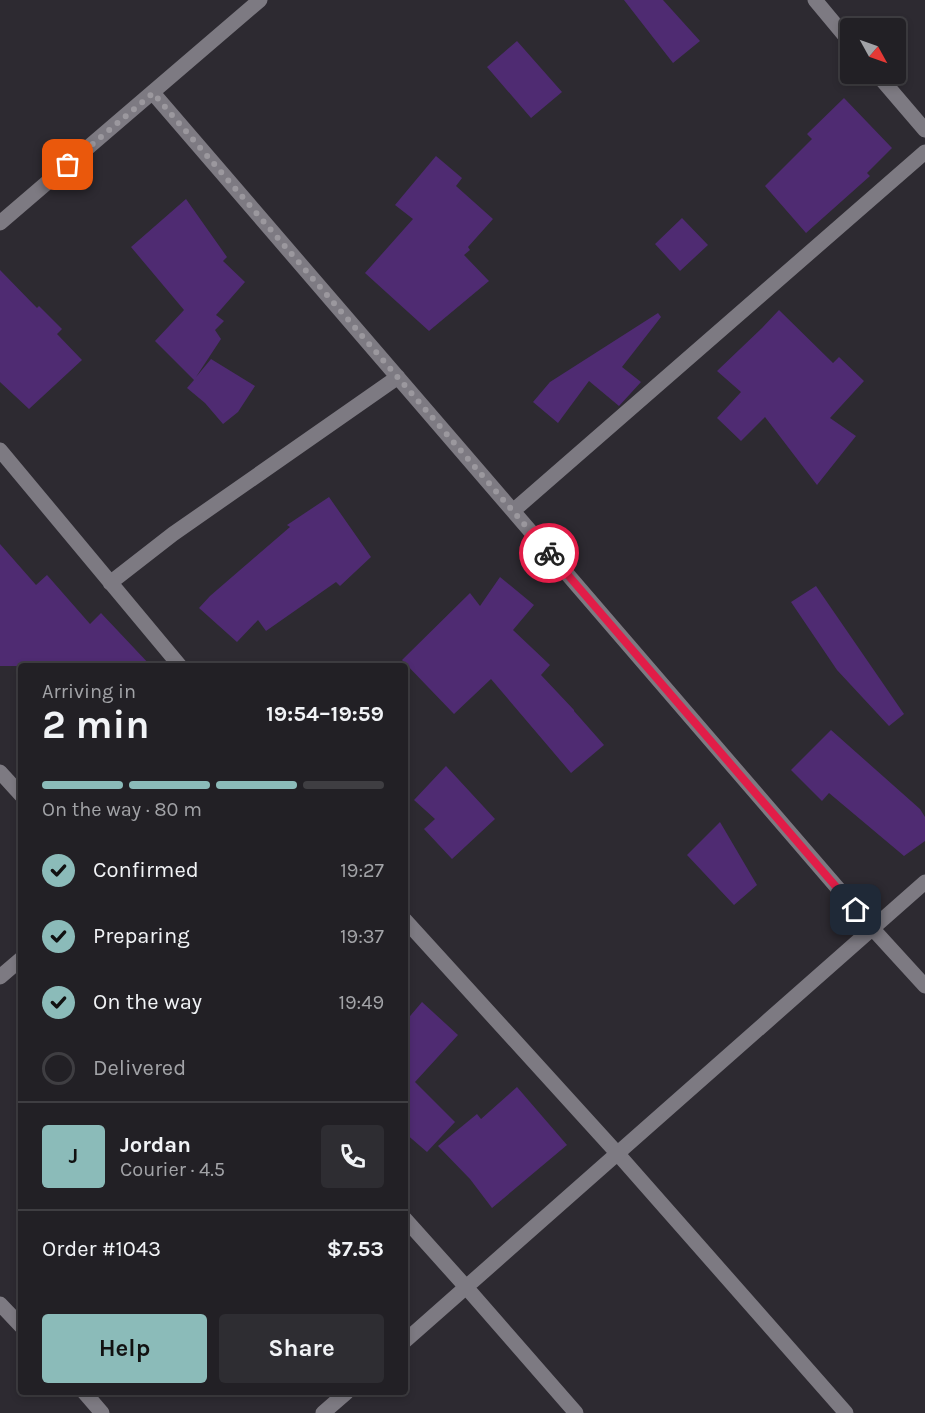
<!DOCTYPE html>
<meta charset="utf-8">
<style>
body{margin:0;font-family:Karla,sans-serif;background:#2e2d32;color:#f1f3f6;height:100vh;display:flex;flex-direction:column;font-size:22px;white-space:nowrap}
*{box-sizing:border-box;margin:0}
p{font-size:20px;color:#a2a3a7}
.icon{flex:none;width:33px;height:33px;fill:none;stroke:currentColor;stroke-width:2;stroke-linecap:round;stroke-linejoin:round}
.map{position:relative;flex:1;overflow:hidden}
.details{position:absolute;left:18px;top:663px;width:390px;height:732px;display:flex;flex-direction:column;background:#222025;border-radius:6px;box-shadow:0 3px 9px #0003,0 0 0 2px #3f3e42}
.details>*{flex:none}
.needle{width:39px;rotate:130deg}
.fabs{position:absolute;left:840px;top:18px;display:grid;gap:12px}
.fabs a{display:grid;place-items:center;width:66px;height:66px;border-radius:6px;background:#222025;box-shadow:0 3px 9px #0003,0 0 0 2px #3f3e42;font-size:30px}
.pin{position:absolute;display:grid;place-items:center;width:51px;height:51px;color:#fff;margin:-26px;border-radius:12px;box-shadow:0 3px 9px #0006}
.courier{position:absolute;display:grid;place-items:center;width:60px;height:60px;margin:-30px;border:4px solid #e11d48;border-radius:50%;background:#fff;color:#222;box-shadow:0 2px 8px #0007}
.summary em{font-style:normal;font-weight:700}
.summary div{display:flex;flex-direction:column-reverse}
.summary{display:flex;align-items:center;justify-content:space-between;height:102px;padding:0 24px}
h1{font-size:39px;font-weight:700;line-height:45px}
.bar{display:grid;grid-template-columns:repeat(4,1fr);gap:9px 6px;align-content:center;height:72px;padding:0 24px}
.bar i{height:8px;border-radius:4px;background:#3f3e42}
.bar .active{background:#8bbbb9}
.bar p{grid-column:span 4}
.line{display:flex;align-items:center;gap:15px;padding:0 24px;border-top:2px solid #3f3e42}
.line div{flex:1}
.round{display:grid;place-items:center;flex:none;width:63px;height:63px;border-radius:6px;background:#2e2d32}
ol{padding:0 24px;list-style:none}
li{display:flex;align-items:center;gap:18px;height:66px}
li p{margin-inline-start:auto}
li .icon{padding:6px;border-radius:50%;background:#8bbbb9;color:#111;stroke-width:4}
li:last-child{color:#a2a3a7}
li i{width:33px;height:33px;border:3px solid #3f3e42;border-radius:50%}
.action{display:flex;gap:12px;margin-top:auto;padding:12px 24px}
.action a{flex:1;height:69px;border-radius:6px;background:#8bbbb9;color:#111;font-size:24px;font-weight:700;line-height:69px;text-align:center}
.action a+a{background:#2e2d32;color:#f1f3f6}
.map>svg:first-child{display:block}
</style>
<div class="map">
<svg width="925" height="1413" viewBox="0 0 925 1413">
<rect width="100%" height="100%" fill="#2d2a31"/>
<path fill="#4f2b72" d="M624,0H663L700,41L673,63Z
M517,41L562,92L531,118L487,67Z
M844,98L892,148L867,173L870,176L806,233L765,186L812,139L807,134Z
M436,156L462,178L456,186L493,219L468,247L470,250L464,255L489,281L429,331L365,273L413,219L395,205Z
M186,199L227,257L223,261L245,282L216,315L224,321L215,330L221,339L196,377L211,359L255,386L238,412L223,424L205,403L187,388L194,380L155,341L184,310L131,247Z
M682,218L708,245L680,271L655,244Z
M0,270L37,308L39,306L62,329L57,334L82,360L29,409L0,382Z
M779,310L833,363L839,357L864,381L830,418L856,436L817,485L765,417L741,441L717,418L741,392L717,371L762,328Z
M658,313L661,317L622,367L641,382L619,406L589,381L558,423L533,402L550,382Z
M329,497L371,557L340,586L336,582L266,631L258,620L237,642L199,608L210,596L290,527L287,525Z
M0,544L36,585L47,575L90,624L101,613L151,666H0Z
M500,577L534,605L513,630L550,665L541,675L574,710V711L604,745L571,773L491,679L454,714L402,660L470,593L480,606Z
M816,586L904,714L889,726L837,670L791,602Z
M831,730L920,809L925,817V841L904,856L829,793L822,801L791,770Z
M446,766L495,819L452,859L424,829L435,819L414,800Z
M720,822L757,885L734,905L687,855Z
M422,1002L458,1035L415,1082L455,1122L427,1152L405,1133V1022Z
M517,1087L567,1145L492,1208L470,1179L438,1146L477,1114L481,1119Z"/>
<g fill="none" stroke-linecap="round" stroke-linejoin="round">
<path stroke="#7d7a82" stroke-width="15" d="M815,0L850,42
M877,74L925,130
M153,93L872,928L925,986
M0,223L260,0
M0,450L180,666
M513,511L925,152
M110,583L173,534L398,377
M0,772L21,795
M405,920L617,1153L846,1413
M0,977L21,959
M405,1219L466,1287L576,1413
M0,1304L21,1326
M405,1341L925,882
M84,1392L102,1413
M323,1413L347,1392"/>
</g>
<g fill="none" stroke-linecap="round" stroke-linejoin="round">
<path stroke="#9b989e" stroke-width="6" stroke-dasharray="0 10.8" d="M68,165L153,93L549,553"/>
<path stroke="#e11d48" stroke-width="8" d="M549,553L856,910"/>
</g>
</svg>
<div class="fabs">
<a><svg class="needle" viewBox="-14 -14 28 28"><path d="M0-13l5 13h-10z" fill="#e53935"/><path d="M0 13l5-13h-10z" fill="#a2a3a7"/></svg></a>
</div>
<div class="pin" style="left:68px;top:165px;background:#ea580c"><svg class="icon" aria-label="bag" viewBox="0 0 24 24"><path d="M5 8h14l-1 12H6zM9 8a3 3 0 0 1 6 0"/></svg></div>
<div class="pin" style="left:856px;top:910px;background:#1f2937"><svg class="icon" aria-label="home" viewBox="0 0 24 24"><path d="M3 11l9-7 9 7M6 9v11h12V9"/></svg></div>
<div class="courier" style="left:549px;top:553px"><svg class="icon" aria-label="bike" viewBox="0 0 24 24"><circle cx="6" cy="16" r="4"/><circle cx="18" cy="16" r="4"/><path d="M6 16l4-8h5l3 8M10 8l3 8H6M13 5h3"/></svg></div>
<section class="details">
<div class="summary"><div><h1>2 min</h1><p>Arriving in</p></div><em>19:54–19:59</em></div>
<div class="bar"><i class="active"></i><i class="active"></i><i class="active"></i><i></i><p>On the way · 80 m</p></div>
<ol>
<li><svg class="icon" aria-label="check" viewBox="0 0 24 24"><path d="M5 12l5 5 9-10"/></svg>Confirmed<p>19:27</p></li>
<li><svg class="icon" aria-label="check" viewBox="0 0 24 24"><path d="M5 12l5 5 9-10"/></svg>Preparing<p>19:37</p></li>
<li><svg class="icon" aria-label="check" viewBox="0 0 24 24"><path d="M5 12l5 5 9-10"/></svg>On the way<p>19:49</p></li>
<li><i></i>Delivered</li>
</ol>
<div class="line" style="height:108px"><b class="round" style="background:#8bbbb9;color:#111">J</b><div><b>Jordan</b><p>Courier · 4.5</p></div><a class="round"><svg class="icon" aria-label="phone" viewBox="0 0 24 24"><path d="M5 4h4l2 5-3 2q2 4 5 5l2-3 5 2v4C11 20 4 13 5 4z"/></svg></a></div>
<div class="line" style="height:78px"><div>Order #1043</div><b>$7.53</b></div>
<div class="action"><a>Help</a><a>Share</a></div>
</section>
</div>
